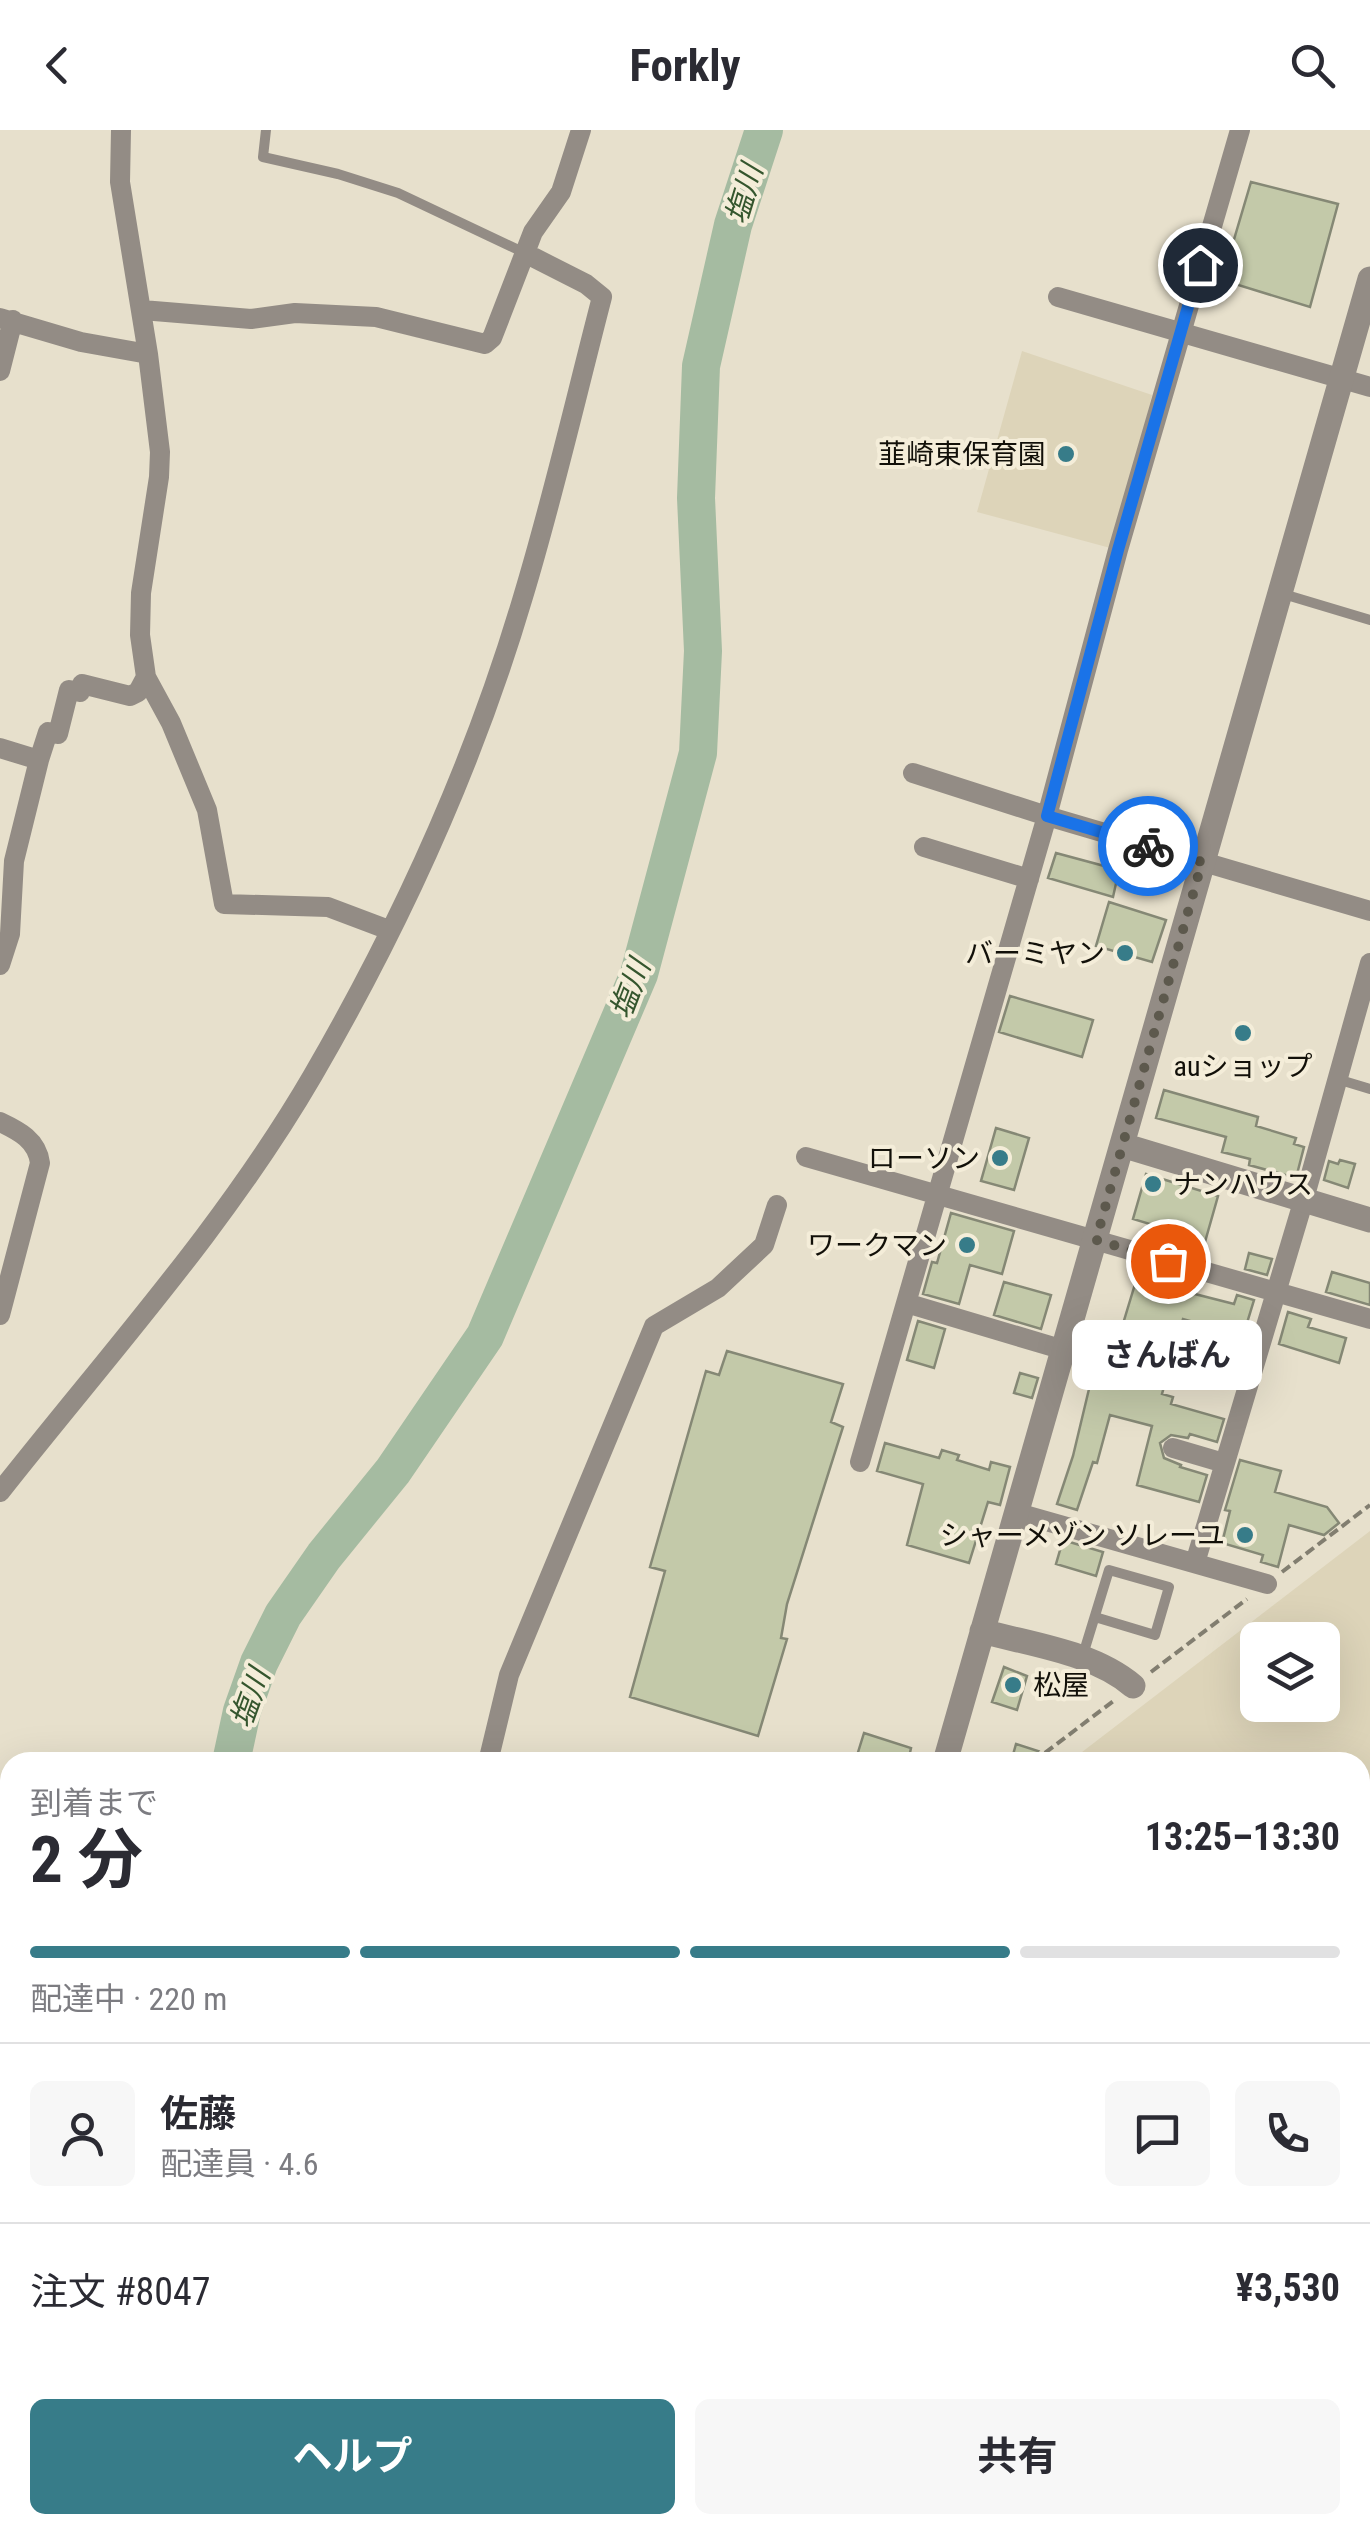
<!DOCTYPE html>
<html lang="ja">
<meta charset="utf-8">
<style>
body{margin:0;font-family:"Roboto Condensed","Noto Sans JP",sans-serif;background:#f7f7f7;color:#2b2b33;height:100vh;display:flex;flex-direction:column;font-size:38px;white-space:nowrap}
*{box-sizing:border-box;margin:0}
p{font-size:32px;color:#7c7c81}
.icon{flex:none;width:55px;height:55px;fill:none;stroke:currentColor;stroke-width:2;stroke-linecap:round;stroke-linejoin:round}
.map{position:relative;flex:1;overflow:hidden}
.drawer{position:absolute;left:0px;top:1622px;width:1370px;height:782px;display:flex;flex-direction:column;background:#fff;border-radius:30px 30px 0 0;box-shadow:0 10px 40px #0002}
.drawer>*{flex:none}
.buttons{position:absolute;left:1240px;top:1492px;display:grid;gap:20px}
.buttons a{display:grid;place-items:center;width:100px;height:100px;border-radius:15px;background:#fff;box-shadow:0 10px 40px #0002;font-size:50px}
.pin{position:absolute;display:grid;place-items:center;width:85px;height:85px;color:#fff;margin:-42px;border:5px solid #fff;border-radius:50%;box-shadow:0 2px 10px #0007}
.courier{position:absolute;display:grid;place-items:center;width:100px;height:100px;margin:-50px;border:8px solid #1a73e8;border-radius:50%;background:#fff;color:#222;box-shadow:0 2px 12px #0007}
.bubble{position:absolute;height:70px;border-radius:15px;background:#fff;box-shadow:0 10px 40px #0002;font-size:32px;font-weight:700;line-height:70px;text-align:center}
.summary em{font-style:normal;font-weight:700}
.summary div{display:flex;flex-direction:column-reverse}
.summary{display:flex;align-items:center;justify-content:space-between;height:170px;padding:0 30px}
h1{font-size:65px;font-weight:700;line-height:75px}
.bar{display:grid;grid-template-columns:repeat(4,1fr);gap:15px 10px;align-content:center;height:120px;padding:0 30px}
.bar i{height:12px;border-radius:8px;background:#e1e1e2}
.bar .selected{background:#377c89}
.bar p{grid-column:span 4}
.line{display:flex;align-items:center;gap:25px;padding:0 30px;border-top:2px solid #e1e1e2}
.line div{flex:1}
.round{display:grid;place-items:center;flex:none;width:105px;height:105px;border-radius:15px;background:#f7f7f7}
.primary-button{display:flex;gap:20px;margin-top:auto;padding:20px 30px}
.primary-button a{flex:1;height:115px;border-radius:15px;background:#377c89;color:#fff;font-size:40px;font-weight:700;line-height:115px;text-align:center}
.primary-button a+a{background:#f7f7f7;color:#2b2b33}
header{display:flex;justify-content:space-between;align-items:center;height:130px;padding:0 30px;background:#fff;font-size:45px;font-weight:700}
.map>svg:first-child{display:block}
</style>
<header><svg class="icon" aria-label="back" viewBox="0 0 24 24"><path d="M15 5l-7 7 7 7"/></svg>Forkly<svg class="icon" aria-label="search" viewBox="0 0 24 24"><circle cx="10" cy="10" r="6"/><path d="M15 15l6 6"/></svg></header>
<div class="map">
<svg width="1370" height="2403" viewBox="0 0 1370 2403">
<rect width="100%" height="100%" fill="#e7e0cc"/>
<path fill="#ddd4b9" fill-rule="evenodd" d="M1022,221L1152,265L1114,419L977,382Z
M1370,1401V2087L1360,2083V1632H1069ZM1322,1510V1575H1258V1510Z
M520,2395H703L722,2403H516Z"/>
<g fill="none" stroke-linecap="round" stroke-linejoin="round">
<path stroke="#a5bba1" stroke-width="38" d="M231,1632L242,1581L259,1533L283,1485L324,1426L393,1341L485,1206L639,844L698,623L703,521L696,368L701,236L733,95L764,0
M0,2009L10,1994"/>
</g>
<path fill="#c3c9a9" stroke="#858875" stroke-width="2.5" d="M1251,52L1338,74L1310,177L1222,150Z
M1056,723L1119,740L1113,767L1048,748Z
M1109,772L1166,790L1152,832L1096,816Z
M1010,866L1093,890L1082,927L999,902Z
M1164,960L1258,987L1256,996L1296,1008L1294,1014L1304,1017L1296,1048L1249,1035L1250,1029L1222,1022L1226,1007L1156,988Z
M996,998L1029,1008L1014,1060L981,1051Z
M1340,1030L1355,1034L1348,1058L1324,1050L1329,1031L1338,1034Z
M1146,1044L1218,1066L1201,1126L1175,1119L1180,1103L1133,1089Z
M951,1083L1014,1101L1002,1144L970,1135L959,1174L923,1164L932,1132L937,1133Z
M1249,1123L1272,1129L1267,1145L1245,1139Z
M1139,1141L1194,1153L1191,1163L1234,1174L1237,1165L1254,1170L1243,1206L1183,1189L1162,1264L1173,1267L1171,1274L1224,1289L1217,1312L1190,1304L1188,1308L1171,1305L1160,1313L1164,1328L1181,1335L1180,1337L1207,1345L1199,1372L1137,1355L1152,1296L1110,1285L1097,1333L1093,1332L1077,1380L1057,1374L1073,1326L1105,1192L1122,1197Z
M1332,1142L1370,1153V1175L1326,1162Z
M1004,1152L1051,1165L1041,1199L994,1185Z
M1288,1182L1311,1189L1308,1197L1346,1208L1339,1233L1279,1214Z
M918,1191L945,1199L934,1238L907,1230Z
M727,1221L843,1254L831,1292L843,1297L787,1474L781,1508L787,1509L758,1606L630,1567L665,1441L650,1437L706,1241L719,1245Z
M1020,1243L1038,1248L1032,1268L1014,1263Z
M885,1313L939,1328L942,1320L959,1325L957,1330L989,1340L991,1332L1010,1337L1000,1375L988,1372L969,1433L907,1415L923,1354L877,1341Z
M1240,1330L1281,1341L1275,1362L1327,1377L1339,1393L1324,1405L1289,1395L1278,1437L1261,1432L1263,1425L1222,1413L1230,1381L1225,1380Z
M1063,1410L1103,1422L1096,1446L1056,1434Z
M1004,1537L1027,1546L1017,1580L992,1572Z
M864,1603L911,1618L908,1632H855Z
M1016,1614L1038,1621L1026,1632H1011Z"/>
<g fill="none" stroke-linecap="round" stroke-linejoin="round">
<path stroke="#827e70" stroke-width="4" stroke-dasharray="10 5" stroke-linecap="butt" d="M1282,1442L1370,1375
M1151,1542L1247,1469
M1033,1632L1116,1569"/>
<path stroke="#938c85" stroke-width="10" d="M266,0L263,27L338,44L398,63L525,123
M1280,463L1370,490
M1337,949L1370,959
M1082,1528L1109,1440L1169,1457L1155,1505L1095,1487
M1081,2403L1084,2395"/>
<path stroke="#938c85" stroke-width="20" d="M121,0L120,52L148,224L160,322L159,347L141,463L140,505L146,547L171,593L207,680L224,774L328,777L389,800
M1058,167L1370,257
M142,180L251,189L295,183L376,187L485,214L492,208L533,102L561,62L581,0
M0,188L81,212L148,224
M0,241L13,190
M0,618L39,630L14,731L10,804L0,835
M39,630L48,602L58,604L69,560L80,562L82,554L130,566L138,562L146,547
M913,643L1047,686L1370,781
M924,717L1029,749
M0,992C19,1001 37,1010 40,1033L0,1185
M806,1027L1370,1189
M906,1173L1064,1220
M1173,1318L1224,1333
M860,1332L1047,686L1118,420L1240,0
M0,1362C107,1226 226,1095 313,945C400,795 474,633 523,467C553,368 576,267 602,167L586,154L525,123
M1018,1383L1267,1454
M1195,1433L1304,1069L1370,833
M488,1632L509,1545L654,1196L718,1158L764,1115L777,1075
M0,2279L10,2262
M1364,2291L1370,2239
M743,2395L762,2403
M171,2403L175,2395"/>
<path stroke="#938c85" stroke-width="25" d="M1122,1015L1370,1090
M982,1501C1032,1515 1093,1522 1133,1556
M945,1632L1370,149
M495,2403L499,2395"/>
</g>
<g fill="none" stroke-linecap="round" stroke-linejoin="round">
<path stroke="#5d594d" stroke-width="10" stroke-dasharray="0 18" d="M1148,716L1202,732L1096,1110L1168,1131"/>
<path stroke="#1a73e8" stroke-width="12" d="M1148,716L1047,686L1118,420L1200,135"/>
</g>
<g fill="#377c89" stroke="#f4edd9" stroke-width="4">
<circle cx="1066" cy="324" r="10"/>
<circle cx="1125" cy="823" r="10"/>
<circle cx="1243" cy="903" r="10"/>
<circle cx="1000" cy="1028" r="10"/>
<circle cx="1153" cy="1054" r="10"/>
<circle cx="967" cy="1115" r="10"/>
<circle cx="1245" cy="1405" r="10"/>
<circle cx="1013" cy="1555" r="10"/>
</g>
<g text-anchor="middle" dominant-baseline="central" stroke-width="8" stroke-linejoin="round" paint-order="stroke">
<g font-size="28" fill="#121009" stroke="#f4edd9" text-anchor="end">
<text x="1046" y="324">韮崎東保育園</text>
<text x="1105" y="823">バーミヤン</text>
<text x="1243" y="936" text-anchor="middle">auショップ</text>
<text x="980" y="1028">ローソン</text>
<text x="1173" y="1054" text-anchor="start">ナンハウス</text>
<text x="947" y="1115">ワークマン</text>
<text x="1225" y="1405">シャーメゾン ソレーユ</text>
<text x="1033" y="1555" text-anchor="start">松屋</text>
</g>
<g font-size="30" font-style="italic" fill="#35562e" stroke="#f4edd9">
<text transform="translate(744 64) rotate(-73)">塩川</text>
<text transform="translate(630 859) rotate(-69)">塩川</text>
<text transform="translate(250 1568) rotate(-70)">塩川</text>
</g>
</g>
</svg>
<div class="buttons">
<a><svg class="icon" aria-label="layers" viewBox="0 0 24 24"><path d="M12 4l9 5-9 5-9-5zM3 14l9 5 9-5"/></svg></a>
</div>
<div class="pin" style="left:1168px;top:1131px;background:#ea580c"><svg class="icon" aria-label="bag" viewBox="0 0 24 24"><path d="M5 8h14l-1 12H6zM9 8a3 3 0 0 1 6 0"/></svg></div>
<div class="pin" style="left:1200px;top:135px;background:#1f2937"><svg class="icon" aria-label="home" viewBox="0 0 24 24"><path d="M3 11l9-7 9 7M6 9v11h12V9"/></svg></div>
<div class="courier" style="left:1148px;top:716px"><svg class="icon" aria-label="bike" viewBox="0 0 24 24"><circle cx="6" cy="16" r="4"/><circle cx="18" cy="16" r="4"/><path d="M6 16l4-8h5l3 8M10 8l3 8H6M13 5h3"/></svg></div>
<div class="bubble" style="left:1072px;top:1190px;width:190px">さんばん</div>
<section class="drawer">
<div class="summary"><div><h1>2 分</h1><p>到着まで</p></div><em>13:25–13:30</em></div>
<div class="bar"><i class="selected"></i><i class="selected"></i><i class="selected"></i><i></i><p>配達中 · 220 m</p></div>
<div class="line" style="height:180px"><a class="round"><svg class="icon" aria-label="person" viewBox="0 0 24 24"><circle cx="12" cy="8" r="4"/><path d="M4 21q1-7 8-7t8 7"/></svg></a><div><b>佐藤</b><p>配達員 · 4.6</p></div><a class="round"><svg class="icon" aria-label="chat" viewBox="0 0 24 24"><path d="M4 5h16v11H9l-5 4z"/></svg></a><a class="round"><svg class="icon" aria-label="phone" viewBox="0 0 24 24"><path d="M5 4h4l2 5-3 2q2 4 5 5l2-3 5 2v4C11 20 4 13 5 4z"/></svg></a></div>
<div class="line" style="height:130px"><div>注文 #8047</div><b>¥3,530</b></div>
<div class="primary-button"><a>ヘルプ</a><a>共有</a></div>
</section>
</div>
